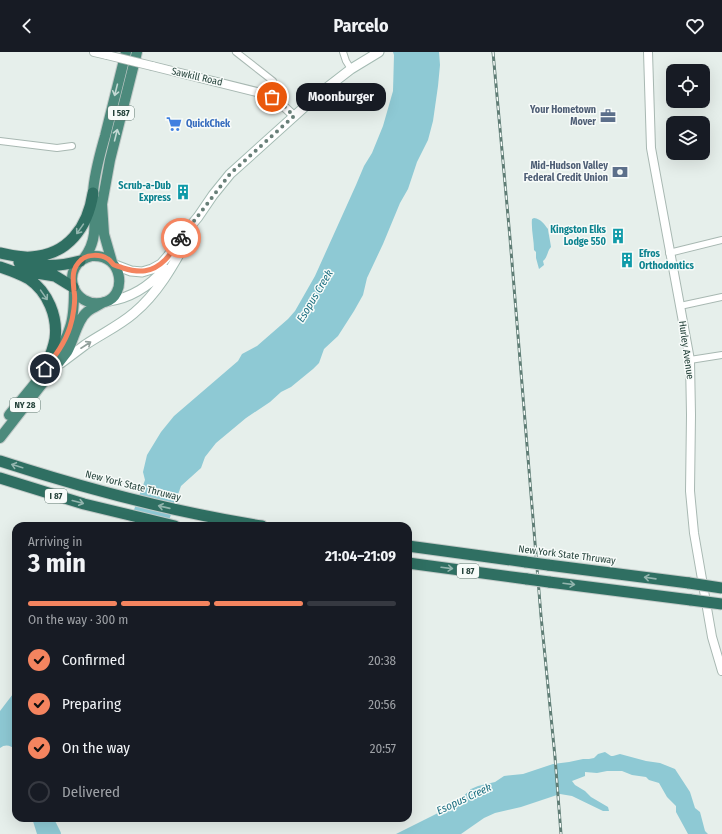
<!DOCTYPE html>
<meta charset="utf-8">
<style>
body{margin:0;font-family:"Fira Sans Condensed",sans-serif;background:#20242c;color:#f1f3f6;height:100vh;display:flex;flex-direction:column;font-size:15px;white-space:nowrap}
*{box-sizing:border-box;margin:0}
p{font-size:13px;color:#9ea1a6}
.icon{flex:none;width:22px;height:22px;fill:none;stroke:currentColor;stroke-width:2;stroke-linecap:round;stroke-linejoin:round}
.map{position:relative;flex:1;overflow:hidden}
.drawer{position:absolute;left:12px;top:470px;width:400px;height:300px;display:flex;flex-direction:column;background:#171b24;border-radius:12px;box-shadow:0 4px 16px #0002}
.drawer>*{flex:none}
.buttons{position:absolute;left:666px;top:12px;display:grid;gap:8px}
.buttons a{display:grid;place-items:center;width:44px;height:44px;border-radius:8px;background:#171b24;box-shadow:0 4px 16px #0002;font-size:20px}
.pin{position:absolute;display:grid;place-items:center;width:34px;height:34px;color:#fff;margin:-17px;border:2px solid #fff;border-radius:50%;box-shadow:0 1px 4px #0007}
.courier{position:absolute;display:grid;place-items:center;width:40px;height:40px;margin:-20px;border:3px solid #f4845f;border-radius:50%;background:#fff;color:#222;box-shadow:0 1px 5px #0007}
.bubble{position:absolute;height:28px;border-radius:12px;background:#171b24;box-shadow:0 4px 16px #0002;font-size:13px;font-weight:700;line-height:28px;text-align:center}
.headline em{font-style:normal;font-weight:700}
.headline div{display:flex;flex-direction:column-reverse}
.headline{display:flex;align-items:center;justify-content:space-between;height:68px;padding:0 16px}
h1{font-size:26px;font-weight:700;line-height:30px}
.bar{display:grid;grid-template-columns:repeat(4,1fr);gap:6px 4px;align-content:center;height:48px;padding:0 16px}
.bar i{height:5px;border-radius:3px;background:#363941}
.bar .active{background:#f4845f}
.bar p{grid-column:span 4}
ol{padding:0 16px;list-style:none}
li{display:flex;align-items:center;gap:12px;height:44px}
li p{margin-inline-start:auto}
li .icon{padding:4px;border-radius:50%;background:#f4845f;color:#111;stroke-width:4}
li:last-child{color:#9ea1a6}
li i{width:22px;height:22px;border:2px solid #363941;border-radius:50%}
header{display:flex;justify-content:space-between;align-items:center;height:52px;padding:0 16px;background:#171b24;font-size:18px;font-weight:700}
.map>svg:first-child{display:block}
</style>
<header><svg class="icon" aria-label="back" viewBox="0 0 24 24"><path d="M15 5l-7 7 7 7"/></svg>Parcelo<svg class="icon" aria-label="heart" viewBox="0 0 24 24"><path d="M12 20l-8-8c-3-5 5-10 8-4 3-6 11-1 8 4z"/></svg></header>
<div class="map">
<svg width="722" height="782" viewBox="0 0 722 782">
<rect width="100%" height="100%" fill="#e6efeb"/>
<path fill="#8ec9d4" d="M393,0H439L440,13L438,34L433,69L428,88L417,110L408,137L400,151L383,192L367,226L363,243L354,259L338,284L324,297L319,311L313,317L291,335L281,340L270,350L246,366L216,391L205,405L201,416L181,434L167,474H128L145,428L143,420L147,403L161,380L174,364L238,309L242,302L257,294L288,267L295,259L315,224L356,133L364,114L372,101L383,74L393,39L394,3Z
M534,166C541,167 544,172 548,177C548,179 551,193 551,195C547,199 548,205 543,209L544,213L539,217L536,206V200L534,198C534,188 531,177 532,167Z
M16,638V698C11,694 6,691 0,696V659Z
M605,700L611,704H613L620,702L646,709L660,711L675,717L690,740L695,756L700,760L705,779L708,782H688L676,760V754L667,745L659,731L649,728L646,725L632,723L622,719H607L597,721L585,720V724L572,729L575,733L585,739L591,745L608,755L609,759H603L572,744L560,742L521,755L495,761L484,766L461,782H396L442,759L455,752L471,737L478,734L495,730L504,724L523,722L553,712L569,710L583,707H589L594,706L598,702Z
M32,766H50L56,782H37Z"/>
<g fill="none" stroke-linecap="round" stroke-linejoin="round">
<path stroke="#8ec9d4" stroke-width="10" d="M48,766L56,782"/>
<defs>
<path id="minor" d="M236,0L273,29L276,37L272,45
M343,0L346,9L351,17
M0,89L57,96L72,94
M669,201L722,188
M680,254L722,245
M690,308L722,303"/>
<path id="tertiary" d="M94,0L107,3
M648,0L651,96L690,308L691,363L690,439L694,481L712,585L722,619
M152,14L265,42L278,49L294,64"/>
<path id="secondary" d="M115,213L131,219L142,220L152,217L161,212L168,204L182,184L198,165L213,143L230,122L320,41L351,17L379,0
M109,249C132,246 149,234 165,217
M61,311C69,305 77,299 85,293C101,282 119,274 134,261C157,242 173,214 187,188"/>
<path id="trunk" d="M92,204C124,202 127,244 105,250C71,259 58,212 92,204Z
M84,206C100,186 93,164 93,141C94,122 100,102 105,84C112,56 119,28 126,0
M112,210L104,182L102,152L110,108L137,0
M9,363C28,339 62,303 70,275C74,264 74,251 74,239
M0,386L67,300C74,288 77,268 87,260C92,256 99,253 104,250"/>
<path id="motorway" d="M0,201C10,203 20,206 31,205C68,203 88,175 93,141
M19,210C40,215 59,215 80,209
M0,215C9,218 20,222 29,227C48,240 58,265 55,287C53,298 49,307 45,317
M18,218L55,224L73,235
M0,409C86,437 173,460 262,474
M0,426L84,452L175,474
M408,494L526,510
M408,511L527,527
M548,513L689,531
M549,530L691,548"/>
</defs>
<use href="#minor" stroke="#a8b8b2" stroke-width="8"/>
<use href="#tertiary" stroke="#a8b8b2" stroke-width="10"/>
<use href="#secondary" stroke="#a4bbb3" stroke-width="11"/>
<use href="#trunk" stroke="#c2cac8" stroke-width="12"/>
<use href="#motorway" stroke="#c2cac8" stroke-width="13"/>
<use href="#minor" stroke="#fff" stroke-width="6"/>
<use href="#tertiary" stroke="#fff" stroke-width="8"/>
<use href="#secondary" stroke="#fff" stroke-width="9"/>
<use href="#trunk" stroke="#4c8a7c" stroke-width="10"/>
<use href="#motorway" stroke="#2f6f62" stroke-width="11"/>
<defs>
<path id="rail" d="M493,0L510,186L541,564L555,705L561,782"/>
</defs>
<use href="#rail" stroke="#5f7d75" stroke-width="3"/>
<use href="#rail" stroke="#f7fbf9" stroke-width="1.5" stroke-dasharray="4.5" stroke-linecap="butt"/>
<defs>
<path id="tertiary-bridge" d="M107,3L152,14"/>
<path id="motorway-bridge" d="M526,510L548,513
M527,527L549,530
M689,531L722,536
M691,548L722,552"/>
</defs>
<use href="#tertiary-bridge" stroke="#a8b8b2" stroke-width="10" stroke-linecap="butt"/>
<use href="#motorway-bridge" stroke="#c2cac8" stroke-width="13" stroke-linecap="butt"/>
<use href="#tertiary-bridge" stroke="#fff" stroke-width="8"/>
<use href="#motorway-bridge" stroke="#2f6f62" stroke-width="11"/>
</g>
<defs><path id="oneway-shaft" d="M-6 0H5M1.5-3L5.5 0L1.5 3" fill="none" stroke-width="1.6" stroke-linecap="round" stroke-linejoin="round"/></defs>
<g stroke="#c4d9d4">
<use href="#oneway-shaft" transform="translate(116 38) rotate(104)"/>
<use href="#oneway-shaft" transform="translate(116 83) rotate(-76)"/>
</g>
<g stroke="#93b5ae">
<use href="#oneway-shaft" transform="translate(80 177) rotate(125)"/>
<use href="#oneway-shaft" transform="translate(44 243) rotate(55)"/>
<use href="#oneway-shaft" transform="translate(17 414) rotate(-163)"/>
<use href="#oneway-shaft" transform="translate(78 450) rotate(15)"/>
<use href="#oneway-shaft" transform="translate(164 455) rotate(-167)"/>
<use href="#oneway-shaft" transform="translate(447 516) rotate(7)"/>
<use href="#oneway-shaft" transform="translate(650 526) rotate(-172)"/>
<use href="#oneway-shaft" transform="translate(569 532) rotate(7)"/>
</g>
<use stroke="#92a09c" href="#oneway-shaft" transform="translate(86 293) rotate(-33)"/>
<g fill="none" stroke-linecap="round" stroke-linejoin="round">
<path stroke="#687f78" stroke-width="4" stroke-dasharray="0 7.2" d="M181,186L230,122L294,64L284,54L272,45"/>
<path stroke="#f4845f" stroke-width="5" d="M45,317C55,304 65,291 70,275C73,266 76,248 74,239C73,227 71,217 81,208C88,202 100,202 108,207C110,208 112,211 114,213C117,214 121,215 123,216C139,221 152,221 165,208C171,202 176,193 181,186"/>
</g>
<defs>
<symbol id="office-bare" viewBox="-9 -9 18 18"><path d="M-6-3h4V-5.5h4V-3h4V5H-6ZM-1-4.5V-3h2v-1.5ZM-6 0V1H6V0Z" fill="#5c6f8a" stroke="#f7fbf9" stroke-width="2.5" paint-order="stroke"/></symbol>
<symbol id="supermarket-bare" viewBox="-9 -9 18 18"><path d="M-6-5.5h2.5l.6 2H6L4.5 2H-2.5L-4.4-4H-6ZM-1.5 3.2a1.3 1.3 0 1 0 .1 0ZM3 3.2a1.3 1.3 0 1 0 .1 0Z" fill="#3f7fe0" stroke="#f7fbf9" stroke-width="2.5" paint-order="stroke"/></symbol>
<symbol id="bank-bare" viewBox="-9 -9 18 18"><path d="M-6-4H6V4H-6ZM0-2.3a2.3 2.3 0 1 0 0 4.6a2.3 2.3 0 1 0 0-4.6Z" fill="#5c6f8a" stroke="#f7fbf9" stroke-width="2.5" paint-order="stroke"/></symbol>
<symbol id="building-bare" viewBox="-9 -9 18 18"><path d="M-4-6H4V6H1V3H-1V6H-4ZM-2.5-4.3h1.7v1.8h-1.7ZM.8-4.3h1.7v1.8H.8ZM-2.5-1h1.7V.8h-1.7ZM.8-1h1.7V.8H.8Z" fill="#0f9aa8" stroke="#f7fbf9" stroke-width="2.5" paint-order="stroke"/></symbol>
</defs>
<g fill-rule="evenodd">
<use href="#office-bare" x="597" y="53" width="22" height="22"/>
<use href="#supermarket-bare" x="163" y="61" width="22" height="22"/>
<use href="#bank-bare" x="609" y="109" width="22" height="22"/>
<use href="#building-bare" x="172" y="129" width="22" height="22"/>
<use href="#building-bare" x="607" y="173" width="22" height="22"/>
<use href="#building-bare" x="616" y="197" width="22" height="22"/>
</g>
<g text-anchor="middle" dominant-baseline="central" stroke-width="3" stroke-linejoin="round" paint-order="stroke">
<g fill="#f7fbf9" stroke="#637a73" stroke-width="1">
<rect x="108" y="54" width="26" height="14" rx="3"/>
<rect x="10" y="346" width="30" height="14" rx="3"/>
<rect x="45" y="437" width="22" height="14" rx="3"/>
<rect x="457" y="512" width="22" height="14" rx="3"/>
</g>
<g font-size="9" font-weight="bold" fill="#24423a">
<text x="121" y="61">I 587</text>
<text x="25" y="353">NY 28</text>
<text x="56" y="444">I 87</text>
<text x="468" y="519">I 87</text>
</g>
<g font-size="10" fill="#24423a" stroke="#f7fbf9">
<text transform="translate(197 25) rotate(13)">Sawkill Road</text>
<text transform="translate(686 298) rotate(82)">Hurley Avenue</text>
<text transform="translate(133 434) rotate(14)">New York State Thruway</text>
<text transform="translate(567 503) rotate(7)">New York State Thruway</text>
</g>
<g font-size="10" font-weight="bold" fill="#4e5e75" stroke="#f7fbf9" text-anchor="end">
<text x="596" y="58">Your Hometown<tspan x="596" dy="12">Mover</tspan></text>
<text x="608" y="114">Mid-Hudson Valley<tspan x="608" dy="12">Federal Credit Union</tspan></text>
</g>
<g font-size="10" font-weight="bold" fill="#366cbe" stroke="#f7fbf9" text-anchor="start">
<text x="186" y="72">QuickChek</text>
</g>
<g font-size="10" font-weight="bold" fill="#0d838f" stroke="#f7fbf9" text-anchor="end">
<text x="171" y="134">Scrub-a-Dub<tspan x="171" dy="12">Express</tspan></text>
<text x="606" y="178">Kingston Elks<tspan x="606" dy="12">Lodge 550</tspan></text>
<text x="639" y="202" text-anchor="start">Efros<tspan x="639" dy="12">Orthodontics</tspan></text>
</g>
<g font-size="11" font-style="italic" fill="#1c6f80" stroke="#f7fbf9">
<text transform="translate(315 244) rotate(-59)">Esopus Creek</text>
<text transform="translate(464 747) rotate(-25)">Esopus Creek</text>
</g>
</g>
</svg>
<div class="buttons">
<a><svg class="icon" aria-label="locate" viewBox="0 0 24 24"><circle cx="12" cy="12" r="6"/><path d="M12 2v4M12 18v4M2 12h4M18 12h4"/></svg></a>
<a><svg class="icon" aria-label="layers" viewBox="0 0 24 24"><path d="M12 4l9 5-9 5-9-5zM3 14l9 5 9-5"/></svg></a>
</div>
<div class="pin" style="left:272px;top:45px;background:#ea580c"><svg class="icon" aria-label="bag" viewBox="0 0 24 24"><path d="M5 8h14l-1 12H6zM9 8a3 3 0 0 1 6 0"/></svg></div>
<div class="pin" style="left:45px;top:317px;background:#1f2937"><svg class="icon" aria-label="home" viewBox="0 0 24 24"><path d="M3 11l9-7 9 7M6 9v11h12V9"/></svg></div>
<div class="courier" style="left:181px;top:186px"><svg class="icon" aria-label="bike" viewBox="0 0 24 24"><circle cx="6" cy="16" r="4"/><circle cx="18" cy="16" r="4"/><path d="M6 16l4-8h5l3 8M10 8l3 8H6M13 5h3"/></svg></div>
<div class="bubble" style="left:296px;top:31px;width:90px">Moonburger</div>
<section class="drawer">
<div class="headline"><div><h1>3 min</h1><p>Arriving in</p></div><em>21:04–21:09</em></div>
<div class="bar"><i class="active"></i><i class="active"></i><i class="active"></i><i></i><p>On the way · 300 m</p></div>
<ol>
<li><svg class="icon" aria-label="check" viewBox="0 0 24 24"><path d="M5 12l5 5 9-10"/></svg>Confirmed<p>20:38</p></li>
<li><svg class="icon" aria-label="check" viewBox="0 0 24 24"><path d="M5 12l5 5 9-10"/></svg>Preparing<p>20:56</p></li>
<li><svg class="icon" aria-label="check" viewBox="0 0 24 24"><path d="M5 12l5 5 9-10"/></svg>On the way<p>20:57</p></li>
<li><i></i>Delivered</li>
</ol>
</section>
</div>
